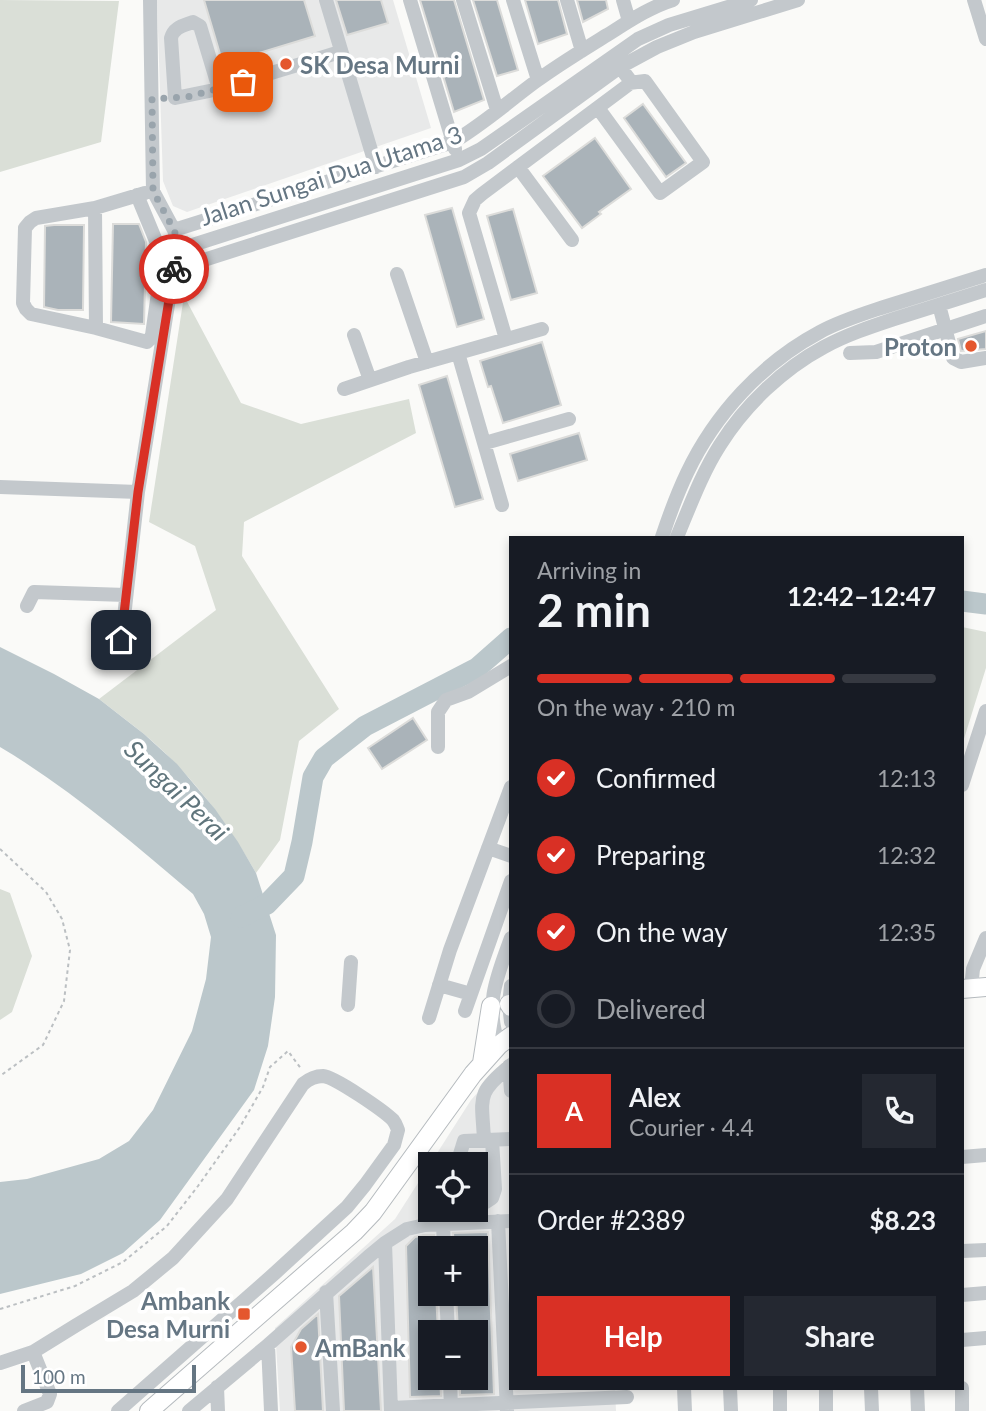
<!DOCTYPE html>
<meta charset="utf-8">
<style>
body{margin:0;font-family:Lato,sans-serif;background:#242831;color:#f1f3f6;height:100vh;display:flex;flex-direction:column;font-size:26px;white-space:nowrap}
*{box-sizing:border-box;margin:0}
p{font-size:23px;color:#9ea1a6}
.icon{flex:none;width:38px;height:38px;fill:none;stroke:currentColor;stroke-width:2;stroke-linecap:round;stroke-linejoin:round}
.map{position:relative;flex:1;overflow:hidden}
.details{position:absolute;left:509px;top:536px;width:455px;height:854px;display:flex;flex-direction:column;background:#171b24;border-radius:0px;box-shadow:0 4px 10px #0003}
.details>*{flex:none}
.fabs{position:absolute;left:418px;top:1152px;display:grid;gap:14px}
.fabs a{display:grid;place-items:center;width:70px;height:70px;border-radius:0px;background:#171b24;box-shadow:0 4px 10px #0003;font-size:35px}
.scale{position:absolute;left:21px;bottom:18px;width:175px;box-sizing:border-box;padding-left:7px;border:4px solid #657683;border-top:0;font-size:19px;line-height:24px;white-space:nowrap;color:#657683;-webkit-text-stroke:5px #fff;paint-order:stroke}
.pin{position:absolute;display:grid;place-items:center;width:60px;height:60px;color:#fff;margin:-30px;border-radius:14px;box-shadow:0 4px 10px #0006}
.courier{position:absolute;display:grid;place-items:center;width:70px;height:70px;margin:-35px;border:5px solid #d93025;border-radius:50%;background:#fff;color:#222;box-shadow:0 2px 9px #0007}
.overview em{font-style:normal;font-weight:700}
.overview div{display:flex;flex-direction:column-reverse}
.overview{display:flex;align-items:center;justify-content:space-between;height:119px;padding:0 28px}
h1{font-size:46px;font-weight:700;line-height:52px}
.bar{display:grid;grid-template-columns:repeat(4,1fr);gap:10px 7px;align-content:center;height:84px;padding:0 28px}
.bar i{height:9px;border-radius:5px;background:#363941}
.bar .current{background:#d93025}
.bar p{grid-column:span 4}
.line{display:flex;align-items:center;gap:18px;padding:0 28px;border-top:2px solid #363941}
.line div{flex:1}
.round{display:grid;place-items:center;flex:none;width:74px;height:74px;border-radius:0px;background:#242831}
ol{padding:0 28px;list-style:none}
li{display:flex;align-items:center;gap:21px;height:77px}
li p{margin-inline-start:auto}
li .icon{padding:7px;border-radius:50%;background:#d93025;color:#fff;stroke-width:4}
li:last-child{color:#9ea1a6}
li i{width:38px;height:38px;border:4px solid #363941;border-radius:50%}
.primary-button{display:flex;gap:14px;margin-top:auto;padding:14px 28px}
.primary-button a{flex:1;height:80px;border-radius:0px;background:#d93025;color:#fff;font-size:28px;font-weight:700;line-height:80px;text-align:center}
.primary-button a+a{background:#242831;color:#f1f3f6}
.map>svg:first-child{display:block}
</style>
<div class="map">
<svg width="986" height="1411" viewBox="0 0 986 1411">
<rect width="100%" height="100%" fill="#fafaf8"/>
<path fill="#e8e9e9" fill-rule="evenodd" d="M157,0H393L431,128L187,212L173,206L163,181Z
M511,1055V1388H615L616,1411H280L275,1328L395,1219L471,1100ZM430,1164H476V1209H430ZM430,1248H476V1293H430ZM430,1332H476V1377H430Z"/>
<path fill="#dadfd7" d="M0,0L119,1L101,142L0,172Z
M184,296L241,403L301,424L409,399L416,433L244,522L242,556L339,709L299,741L280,840L256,873C234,834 208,797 177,765C154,740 126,720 99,699L216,610L195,546L149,522Z
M962,627L986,632V668L963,742Z
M0,889L10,893L32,956L12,1012L0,1020Z"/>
<path fill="#bbc7cb" d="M0,647L54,674L99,699L144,734L177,764L215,809L238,842L256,873L276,935L275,997L268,1046L254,1090L160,1220L123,1253L81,1274L0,1294V1182L27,1179L99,1159L129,1141L153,1110L192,1031L206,979L211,937L204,914L193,894C132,842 69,788 0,747Z"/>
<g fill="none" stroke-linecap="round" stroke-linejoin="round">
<path stroke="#bbc7cb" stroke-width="21" d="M962,601L986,604
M241,917L267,904L294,876L302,842L313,777L324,758L365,726L477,668L511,638"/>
</g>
<path fill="#aab3b9" stroke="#dcdcda" stroke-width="2" d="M204,0H304L315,36L223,64Z
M336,0H381L388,23L347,35Z
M420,0H454L484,100L454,112Z
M473,0H497L518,70L497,76Z
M525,0H558L567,34L538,44Z
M577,0H606L608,9L583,22Z
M643,104L686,163L666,177L624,118Z
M595,138L631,189L599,212L601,214L582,228L543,176Z
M452,208L484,319L457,327L425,215Z
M513,209L537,293L511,300L487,216Z
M113,224H139L146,242L144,324L111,322Z
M54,225H84L83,310H58L44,307L45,226Z
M986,331V349L961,351L958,339Z
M542,342L561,405L503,423L491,386L488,387L480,361Z
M447,376L483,499L455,507L419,385Z
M579,433L587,460L518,481L510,454Z
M413,718L427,740L382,769L368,748Z
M488,1232L494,1394L460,1395V1377H476V1332H458L456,1293H476V1248H454L453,1233Z
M423,1235H434V1248H430V1293H436L438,1332H430V1377H440L441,1396L410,1397L406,1246L415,1237Z
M373,1267L381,1411H344L339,1296Z
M318,1314L323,1411H295L291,1347L301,1329Z"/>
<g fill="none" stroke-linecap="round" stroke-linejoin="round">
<defs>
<path id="major" d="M962,989L986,987
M509,1004L511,1007
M482,1063L491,1006
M149,1411L354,1232L373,1212L473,1074L499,1045L511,1036"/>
</defs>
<use href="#major" stroke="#b5babe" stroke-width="20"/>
<path stroke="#bbbfc2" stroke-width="2" stroke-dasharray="3.5 3.5" stroke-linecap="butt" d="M0,849L46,892L62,919L70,950L64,1001L43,1045L0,1076
M0,1309L75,1286L123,1262L167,1226L198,1186L240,1127L263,1087L270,1067L288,1051L302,1070"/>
<path stroke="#c3c8cc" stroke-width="14" d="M150,0L153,191L174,230L184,262L188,265L464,177L488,163L620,67L657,47L694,32L798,0
M326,0L376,167
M410,0L455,149
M463,0L497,110
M513,0L538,80
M567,0L582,51
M623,0L629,21
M974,0L986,39
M219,89L200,26L193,22C183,26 174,27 171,38L175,98L219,89L340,52
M598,108L660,193L703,162L645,81L629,83
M518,167L572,240
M95,208L36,218L30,222L25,228L23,303L26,309L31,314L96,328L147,342L150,339L152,335L163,258L137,195
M174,230L453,142C482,125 508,102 535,82C558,65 583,50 607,35C628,22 650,7 673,0
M180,249L459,160L481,149L638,39L669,25L751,0
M397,274L427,362
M939,305L953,358L961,362L986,358
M96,328L95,208L145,193
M354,335L370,380
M506,339L469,213L475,200L482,194L628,85L629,79L620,67
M458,353L502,505
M850,353L876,352L986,316
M344,389L409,367L542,329
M485,443L569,419
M0,487L138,492
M662,537C669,516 677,494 687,473C715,414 762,363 820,332C840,321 863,314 884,307C918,296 952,286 986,275
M677,537C690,506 702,473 720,445C745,405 783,369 824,347C846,335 870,327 894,319C925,309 955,300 986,290
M27,606L34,592L126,595
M119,662L138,492L171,286L179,250
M438,747V712L446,700L468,692L511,666
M962,785L986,711
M488,848L511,856
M439,985L471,994
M511,986L509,1004L511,1022
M971,988L973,969L986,938
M348,1005L351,962
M465,1011L511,881
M429,1018L450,950L511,787
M499,1045C484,1005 497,976 511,938
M509,1066L511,1091
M484,1140C482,1097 475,1094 511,1065
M962,1157L986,1155
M461,1164L460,1154L464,1141L511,1139
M476,1202H486L492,1198L495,1189L492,1140
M498,1221L507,1411
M443,1224L444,1248
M385,1243L391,1411
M962,1251L986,1250
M326,1292L333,1411
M446,1293L448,1332
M962,1295L986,1293
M962,1340L986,1338
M268,1345L271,1411
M0,1363L33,1352L75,1326L133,1291L173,1258L227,1199L303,1084C309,1079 315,1076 323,1076C335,1077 384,1111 393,1120C396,1124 396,1125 398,1130L394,1145L365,1185L347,1207L275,1273L118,1411
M450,1377L451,1411
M217,1387L218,1411
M684,1388L685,1411
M730,1388L731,1411
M780,1388V1411
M826,1388V1411
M871,1388L872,1411
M917,1388L918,1411
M962,1388V1411
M391,1408L627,1397
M24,1411L47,1402L50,1394L33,1352
M189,1411L268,1345L368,1257L385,1243L407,1229L425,1225L511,1221"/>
<use href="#major" stroke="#fff" stroke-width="18"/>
</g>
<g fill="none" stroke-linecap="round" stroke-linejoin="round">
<path stroke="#99a4ac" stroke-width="7" stroke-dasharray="0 12.6" d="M174,269L180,249L174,230L153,191L152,99L187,97L243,82"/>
<path stroke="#d93025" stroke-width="9" d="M121,640L138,492L174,269"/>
</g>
<g fill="#e4572e" stroke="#fff" stroke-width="2.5">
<circle cx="286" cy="64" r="7"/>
<circle cx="971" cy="346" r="7"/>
<rect x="237" y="1307" width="14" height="14" rx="3.5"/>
<circle cx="301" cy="1347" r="7"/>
</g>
<g text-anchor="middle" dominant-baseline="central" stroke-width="7" stroke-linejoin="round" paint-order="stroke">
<g font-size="24" font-weight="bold" fill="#657683" stroke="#fff" text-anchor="start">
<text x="300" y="64">SK Desa Murni</text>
<text x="957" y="346" text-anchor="end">Proton</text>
<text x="230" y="1300" text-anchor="end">Ambank<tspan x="230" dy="28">Desa Murni</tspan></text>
<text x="315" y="1347">AmBank</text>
</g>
<g font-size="24" fill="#657683" stroke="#fff">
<text transform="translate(331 175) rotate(-18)">Jalan Sungai Dua Utama 3</text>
</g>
<g font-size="26" font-style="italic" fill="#60757c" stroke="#fff">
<text transform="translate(177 790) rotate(44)">Sungai Perai</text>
</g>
</g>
</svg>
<div class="fabs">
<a><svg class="icon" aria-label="locate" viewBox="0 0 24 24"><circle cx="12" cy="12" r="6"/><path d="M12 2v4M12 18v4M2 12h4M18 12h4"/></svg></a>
<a>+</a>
<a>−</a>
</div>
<div class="scale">100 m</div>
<div class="pin" style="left:243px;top:82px;background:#ea580c"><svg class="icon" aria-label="bag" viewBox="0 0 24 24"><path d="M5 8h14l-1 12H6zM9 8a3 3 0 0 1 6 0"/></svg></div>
<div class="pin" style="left:121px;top:640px;background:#1f2937"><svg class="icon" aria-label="home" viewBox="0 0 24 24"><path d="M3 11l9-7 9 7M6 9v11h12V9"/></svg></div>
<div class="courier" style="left:174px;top:269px"><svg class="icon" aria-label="bike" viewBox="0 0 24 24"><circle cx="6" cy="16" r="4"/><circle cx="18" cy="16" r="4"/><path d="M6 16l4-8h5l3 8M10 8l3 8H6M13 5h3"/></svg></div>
<section class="details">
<div class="overview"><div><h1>2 min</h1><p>Arriving in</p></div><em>12:42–12:47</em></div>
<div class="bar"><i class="current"></i><i class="current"></i><i class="current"></i><i></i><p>On the way · 210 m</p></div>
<ol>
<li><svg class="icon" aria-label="check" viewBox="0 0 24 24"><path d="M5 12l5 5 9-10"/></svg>Confirmed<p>12:13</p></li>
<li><svg class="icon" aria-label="check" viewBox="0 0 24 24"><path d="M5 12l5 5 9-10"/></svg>Preparing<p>12:32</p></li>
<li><svg class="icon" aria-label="check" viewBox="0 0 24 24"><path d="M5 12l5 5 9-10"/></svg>On the way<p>12:35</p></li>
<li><i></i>Delivered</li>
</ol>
<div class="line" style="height:126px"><b class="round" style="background:#d93025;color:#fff">A</b><div><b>Alex</b><p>Courier · 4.4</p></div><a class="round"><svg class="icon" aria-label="phone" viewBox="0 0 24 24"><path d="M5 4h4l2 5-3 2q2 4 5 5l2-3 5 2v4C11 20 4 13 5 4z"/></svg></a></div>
<div class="line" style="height:91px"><div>Order #2389</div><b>$8.23</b></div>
<div class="primary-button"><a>Help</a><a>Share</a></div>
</section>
</div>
